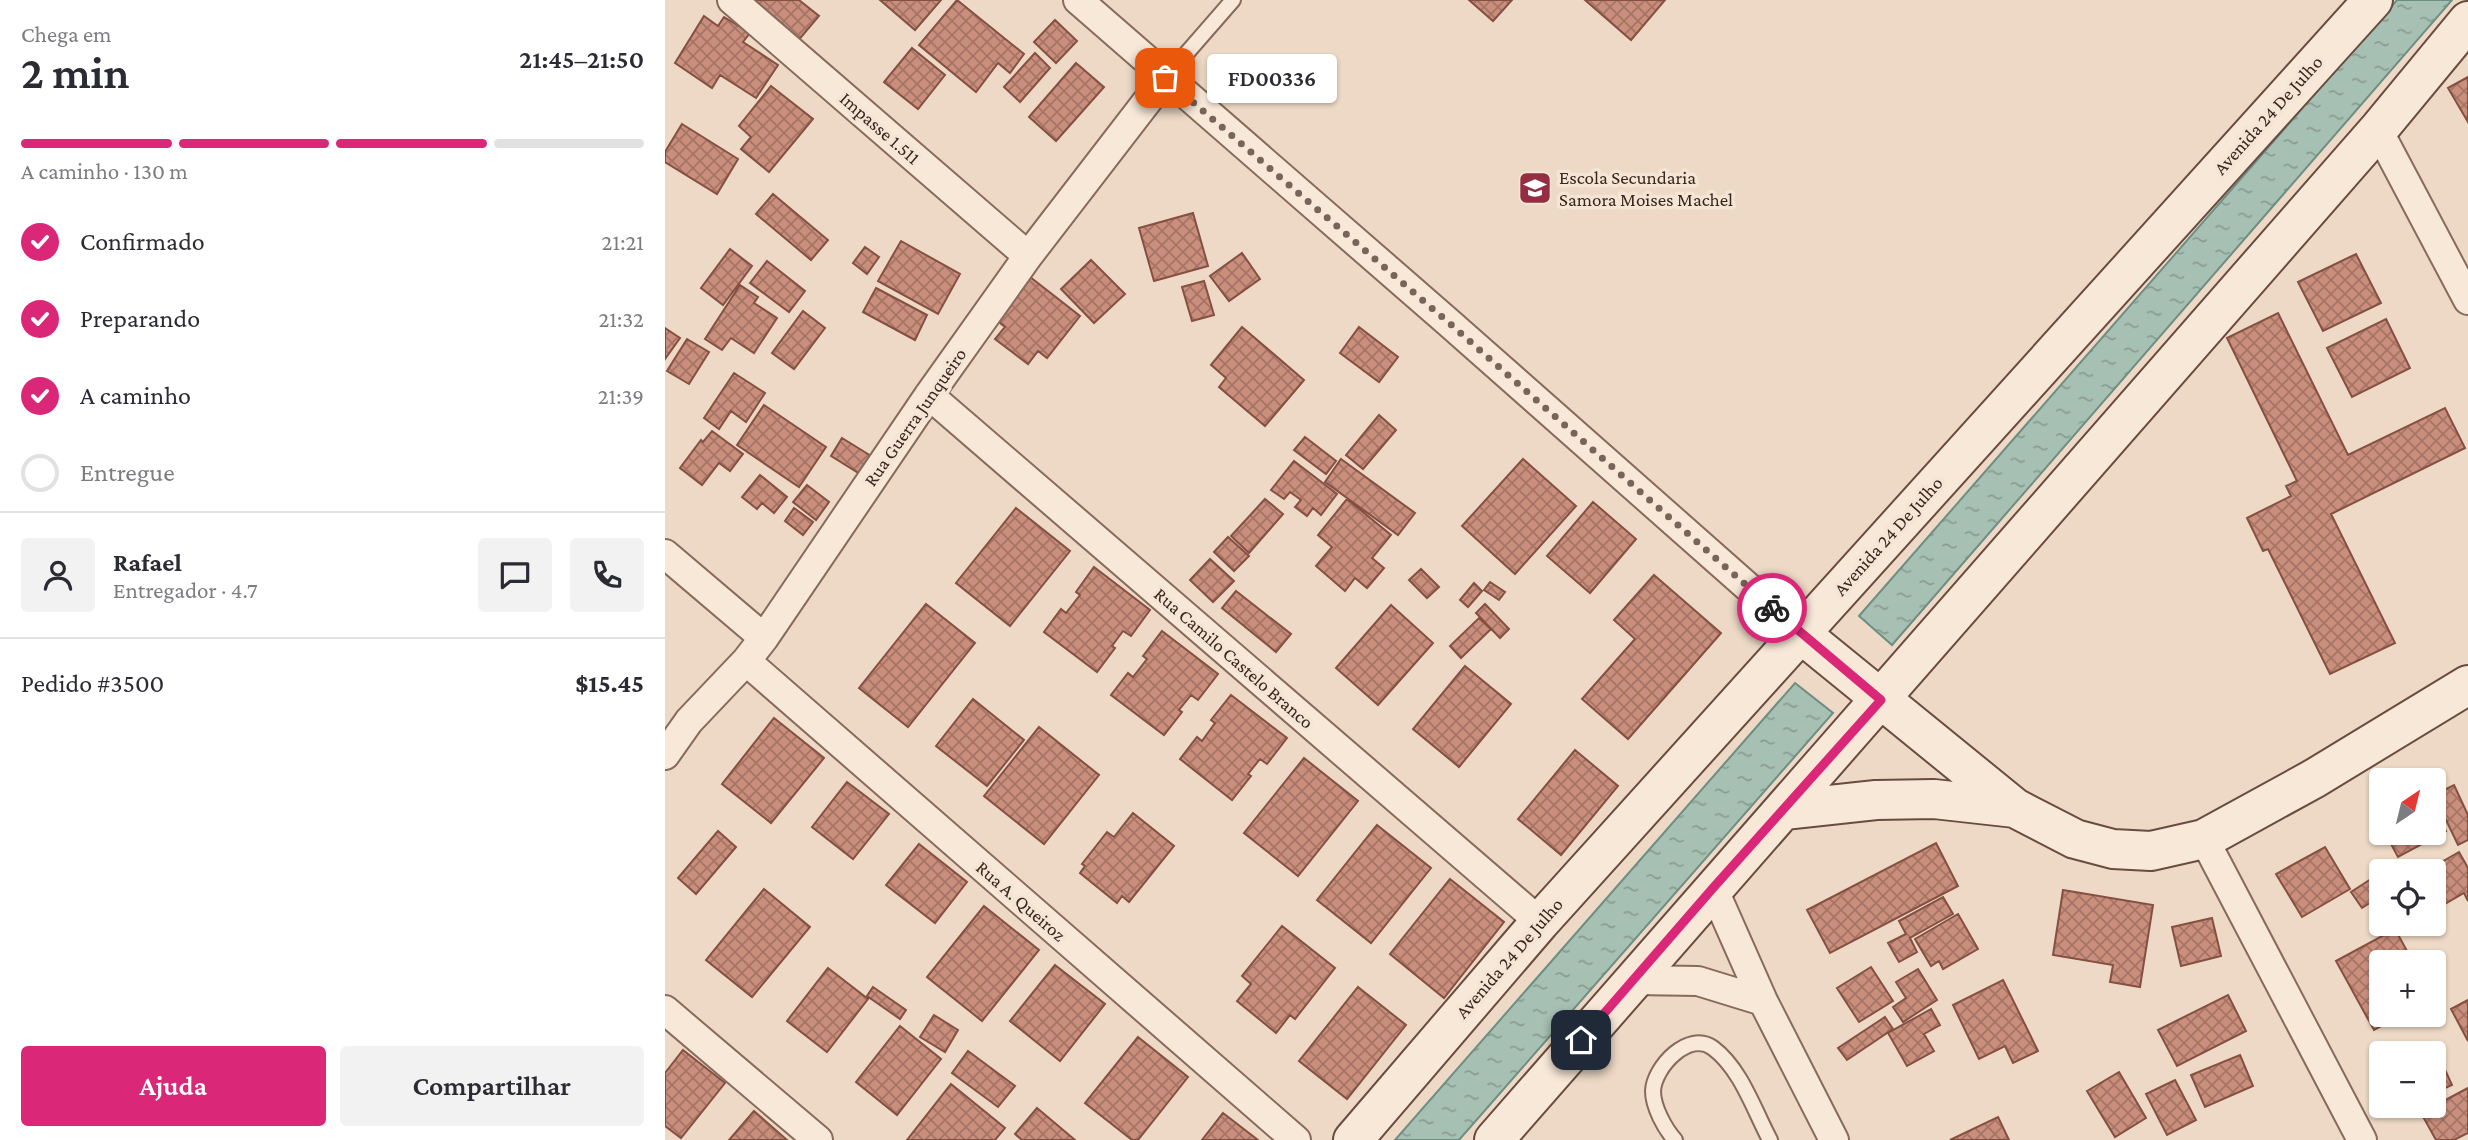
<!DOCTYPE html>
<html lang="pt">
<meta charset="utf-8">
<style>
body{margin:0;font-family:"Crimson Pro",serif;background:#f2f2f3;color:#2b2b33;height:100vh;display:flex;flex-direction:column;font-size:26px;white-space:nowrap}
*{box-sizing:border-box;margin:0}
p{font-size:23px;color:#7c7c81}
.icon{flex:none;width:38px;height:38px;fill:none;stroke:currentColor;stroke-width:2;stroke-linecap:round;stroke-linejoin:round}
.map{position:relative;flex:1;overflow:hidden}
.panel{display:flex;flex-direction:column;background:#fff;width:665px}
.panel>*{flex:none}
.needle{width:46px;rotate:35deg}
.fabs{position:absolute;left:1704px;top:768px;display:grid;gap:14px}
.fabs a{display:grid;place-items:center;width:77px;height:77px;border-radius:7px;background:#fff;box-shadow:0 2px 5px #0004;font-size:35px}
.pin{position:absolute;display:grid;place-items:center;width:60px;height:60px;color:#fff;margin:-30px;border-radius:14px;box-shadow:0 4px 10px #0006}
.courier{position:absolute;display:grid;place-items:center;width:70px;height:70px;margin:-35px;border:5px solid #db2777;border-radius:50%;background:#fff;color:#222;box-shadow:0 2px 9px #0007}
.bubble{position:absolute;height:49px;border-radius:7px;background:#fff;box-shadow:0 2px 5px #0004;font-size:23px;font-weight:600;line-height:49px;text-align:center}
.overview em{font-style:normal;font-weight:600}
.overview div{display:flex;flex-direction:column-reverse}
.overview{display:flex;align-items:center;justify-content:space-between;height:119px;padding:0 21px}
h1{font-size:46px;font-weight:600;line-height:52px}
.bar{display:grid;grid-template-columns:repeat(4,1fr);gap:10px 7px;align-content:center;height:84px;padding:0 21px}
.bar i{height:9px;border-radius:5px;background:#e1e1e2}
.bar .on{background:#db2777}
.bar p{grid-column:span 4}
.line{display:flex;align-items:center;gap:18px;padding:0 21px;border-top:2px solid #e1e1e2}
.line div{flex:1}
.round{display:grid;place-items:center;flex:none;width:74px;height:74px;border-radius:7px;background:#f2f2f3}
ol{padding:0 21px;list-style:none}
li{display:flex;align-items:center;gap:21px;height:77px}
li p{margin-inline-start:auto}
li .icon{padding:7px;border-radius:50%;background:#db2777;color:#fff;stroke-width:4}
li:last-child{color:#7c7c81}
li i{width:38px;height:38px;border:4px solid #e1e1e2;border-radius:50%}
.button{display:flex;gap:14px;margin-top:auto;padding:14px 21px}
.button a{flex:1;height:80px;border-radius:7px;background:#db2777;color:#fff;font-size:28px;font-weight:600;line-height:80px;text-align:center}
.button a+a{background:#f2f2f3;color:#2b2b33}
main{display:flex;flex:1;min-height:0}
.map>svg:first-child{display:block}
</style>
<main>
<section class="panel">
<div class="overview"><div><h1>2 min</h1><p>Chega em</p></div><em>21:45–21:50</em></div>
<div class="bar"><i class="on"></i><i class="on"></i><i class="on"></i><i></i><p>A caminho · 130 m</p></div>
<ol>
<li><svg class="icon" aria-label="check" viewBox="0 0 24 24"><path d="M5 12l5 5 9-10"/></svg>Confirmado<p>21:21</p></li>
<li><svg class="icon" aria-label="check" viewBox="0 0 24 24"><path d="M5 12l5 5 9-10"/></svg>Preparando<p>21:32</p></li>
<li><svg class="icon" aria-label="check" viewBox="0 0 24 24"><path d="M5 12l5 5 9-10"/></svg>A caminho<p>21:39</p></li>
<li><i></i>Entregue</li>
</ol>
<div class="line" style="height:126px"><a class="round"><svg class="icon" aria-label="person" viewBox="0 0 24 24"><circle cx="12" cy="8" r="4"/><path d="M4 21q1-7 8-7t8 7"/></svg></a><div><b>Rafael</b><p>Entregador · 4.7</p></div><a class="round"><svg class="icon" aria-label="chat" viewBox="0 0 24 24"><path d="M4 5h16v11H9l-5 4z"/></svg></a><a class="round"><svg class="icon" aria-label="phone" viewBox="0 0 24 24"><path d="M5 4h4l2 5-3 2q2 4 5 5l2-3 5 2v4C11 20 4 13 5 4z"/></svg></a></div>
<div class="line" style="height:91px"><div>Pedido #3500</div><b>$15.45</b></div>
<div class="button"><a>Ajuda</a><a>Compartilhar</a></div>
</section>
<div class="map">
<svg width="1803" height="1140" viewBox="0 0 1803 1140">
<defs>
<pattern id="water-ripples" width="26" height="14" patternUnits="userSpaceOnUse" patternTransform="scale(1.75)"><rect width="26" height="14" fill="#a7c0b4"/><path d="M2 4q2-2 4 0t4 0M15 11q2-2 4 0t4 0" fill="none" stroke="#899c92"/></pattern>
<pattern id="building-cross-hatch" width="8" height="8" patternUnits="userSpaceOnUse" patternTransform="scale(1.75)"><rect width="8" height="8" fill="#ca8e7c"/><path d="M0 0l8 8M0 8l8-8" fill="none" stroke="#a57465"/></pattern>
</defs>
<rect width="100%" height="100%" fill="#edd9c5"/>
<path fill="url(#water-ripples)" stroke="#6d8e80" stroke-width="2" d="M1732,0H1787L1227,645L1194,616Z
M1130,683L1168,713L794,1140H730Z"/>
<path fill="url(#building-cross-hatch)" stroke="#855042" stroke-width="2" d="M79,0H134L154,16L131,43Z
M215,0H276L250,30Z
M292,0L359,54L345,73L333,63L311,92L254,45Z
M804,0H847L828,21Z
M920,0H1000L966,40Z
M39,16L53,26L59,17L85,33L78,42L113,65L91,98L55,75L47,88L10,63Z
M390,20L412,41L391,63L369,42Z
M247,48L280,75L253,109L219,82Z
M370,53L385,68L355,102L339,87Z
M411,63L439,87L391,141L364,117Z
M1803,77V122L1783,88Z
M106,86L148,119L104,172L76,149L86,137L74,126Z
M17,124L73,159L52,194L0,162V152Z
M108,194L163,240L146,260L91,214Z
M528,213L543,266L489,281L474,228Z
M236,241L295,274L273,314L213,281Z
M200,247L214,257L202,274L188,263Z
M65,249L87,266L58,305L36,288Z
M577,253L595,279L564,301L545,276Z
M1691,254L1716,303L1658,331L1633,282Z
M426,260L460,294L429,323L396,289Z
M102,261L140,291L124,312L85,283Z
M360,273L415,316L382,358L373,351L363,364L330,339L340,327L326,316Z
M539,281L549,315L527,321L517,287Z
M75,285L93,297L89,303L112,318L89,353L66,338L57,350L40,339Z
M211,288L262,315L250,340L198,312Z
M138,311L160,328L129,369L107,353Z
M1613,313L1683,455L1780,408L1800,448L1666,514L1730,643L1665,674L1603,549L1598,551L1582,518L1626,496L1621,486L1632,481L1562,338Z
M1721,319L1745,368L1687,397L1662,348Z
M577,327L639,380L600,426L554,387L561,378L546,365Z
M694,327L733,357L714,382L675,353Z
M0,328L15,338L0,359Z
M22,339L44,352L24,384L2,371Z
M69,373L100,393L81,422L66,411L54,429L39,418Z
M99,405L161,447L134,487L72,445Z
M714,415L731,430L698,469L681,455Z
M47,431L78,454L65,471L54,463L37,485L15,468L36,440L38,442Z
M640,437L671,461L661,474L629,450Z
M177,438L211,459L200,477L166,456Z
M676,459L750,513L733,535L660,482Z
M858,459L911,506L850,574L797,526Z
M629,461L672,494L656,515L648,508L642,516L630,507L636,500L625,492L619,499L606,490Z
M95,475L122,497L109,513L97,503L92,509L77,497Z
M142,485L164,502L151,520L128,502Z
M600,499L618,514L584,553L566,536Z
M682,499L726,535L707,558L719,568L702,588L690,578L680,591L651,566L667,547L653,535Z
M928,502L971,539L925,593L882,556Z
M129,508L148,522L138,535L120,521Z
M351,508L405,551L345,626L291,583Z
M563,537L584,556L569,571L549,552Z
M545,559L569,581L548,602L525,580Z
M429,567L485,610L466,636L458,631L447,646L450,648L432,672L379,632L396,609L401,613L415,595L411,592Z
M756,569L774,587L762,598L744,580Z
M989,575L1056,633L963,739L917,699L970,639L949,620Z
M825,582L840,592L834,600L819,590Z
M809,583L817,591L803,607L795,600Z
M571,591L626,634L611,652L557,608Z
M261,604L310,643L243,727L194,688Z
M820,604L844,629L835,638L811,613Z
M726,605L768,643L713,705L671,668Z
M814,618L826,629L796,658L785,646Z
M497,631L553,674L533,700L526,695L514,710L517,712L499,735L446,695L463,673L468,677L482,659L478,656Z
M800,666L846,704L794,767L748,729Z
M566,695L622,738L602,764L595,759L583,774L586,776L567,800L515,759L532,737L537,741L550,723L546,720Z
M308,699L359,740L322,786L271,746Z
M109,718L159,758L106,823L57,784Z
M374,727L434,775L379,844L319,796Z
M910,750L953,786L896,855L853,819Z
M639,758L693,801L633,876L579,833Z
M182,782L224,814L188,859L147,827Z
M1789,785L1803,815V840L1793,845L1769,795Z
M1717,803V826L1707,808Z
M1769,809L1781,831L1733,857L1720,833H1769Z
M468,813L509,846L464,902L457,896L452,903L415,873L420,866L417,864L442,832L449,837Z
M712,825L766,868L706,943L652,900Z
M53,831L71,847L31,894L13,878Z
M1271,843L1293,886L1165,953L1142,910Z
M254,844L302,882L270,923L221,885Z
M1660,847L1685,889L1637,917L1611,874Z
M1794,852L1803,868V901L1799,893L1771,909L1769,872H1759Z
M1709,877L1717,888V895L1697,908L1686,892Z
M785,879L839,922L779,998L725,954Z
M99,889L145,927L87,997L41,960Z
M1398,890L1488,905L1475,987L1445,982L1448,965L1388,955Z
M1278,897L1288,914L1245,938L1252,952L1234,962L1223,943L1241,934L1234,921Z
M319,906L374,950L317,1021L262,977Z
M1293,914L1313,949L1278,969L1274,961L1266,966L1250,939Z
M1547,918L1556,956L1516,966L1507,927Z
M617,926L670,968L630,1019L625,1015L611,1033L572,1001L586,984L577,976Z
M1730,929L1748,962H1717V1015H1737L1709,1030L1671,961Z
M390,965L440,1004L395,1061L345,1021Z
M1206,967L1228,1001L1194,1022L1172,988Z
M163,968L203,999L162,1052L122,1021Z
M1253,969L1272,1000L1238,1022L1228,1007L1241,998L1231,982Z
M1338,980L1373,1051L1348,1063L1340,1046L1314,1059L1288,1005Z
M208,987L241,1010L235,1019L202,996Z
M693,987L741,1025L682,1099L634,1061Z
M1563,995L1581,1031L1512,1066L1493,1030Z
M1803,1000V1041L1786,1009Z
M1266,1009L1275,1025L1259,1034L1269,1051L1242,1066L1223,1033Z
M269,1015L293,1030L280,1052L255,1037Z
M1220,1017L1228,1029L1182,1060L1173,1048Z
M235,1026L276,1059L232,1115L191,1082Z
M473,1037L523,1077L473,1140H467L420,1103Z
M1770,1048L1787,1085L1769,1093V1054H1758Z
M18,1050L60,1083L16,1138L0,1126V1073Z
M303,1051L350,1086L333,1107L287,1073Z
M1575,1055L1588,1086L1540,1107L1526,1075Z
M1454,1072L1481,1118L1450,1137L1422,1091Z
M1510,1080L1531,1120L1502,1135L1481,1094Z
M286,1084L340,1128L330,1140H242Z
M1803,1088V1133L1789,1140H1771L1756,1113Z
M372,1108L410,1140H357L350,1134Z
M89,1111L122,1140H64Z
M558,1113L593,1140H537Z
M1333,1117L1344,1140H1285Z"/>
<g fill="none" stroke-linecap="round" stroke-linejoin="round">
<defs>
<path id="lane" d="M500,78L568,0
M1010,1140C1000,1129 988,1107 988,1091C989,1067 1024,1030 1048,1048C1076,1069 1089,1110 1105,1140"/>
<path id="street" d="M67,0L363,256
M413,0L783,322L1135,633
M1713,130L1803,300
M264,395L875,922
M0,554L99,638
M81,661L631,1140
M0,755L24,721L81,661L99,638L264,395L363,256L500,78
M1539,839L1697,1140
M1048,888L1098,1001L1169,1140
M968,980L1033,981L1098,1001
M0,1010L153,1140"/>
<path id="secondary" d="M1135,633L1350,808L1410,839L1448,849L1486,851L1539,839L1650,778L1803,685
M1119,810L1211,800L1269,799L1350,808
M688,1140L875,922L1708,0
M829,1140L1713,130L1803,21"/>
</defs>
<use href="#lane" stroke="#876a5c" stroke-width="18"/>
<use href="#street" stroke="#876a5c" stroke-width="32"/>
<use href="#secondary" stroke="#694c3f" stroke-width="42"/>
<use href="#lane" stroke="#f8e8d8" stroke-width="14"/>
<use href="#street" stroke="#f8e8d8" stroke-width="28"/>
<use href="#secondary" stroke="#f8e8d8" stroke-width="38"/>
</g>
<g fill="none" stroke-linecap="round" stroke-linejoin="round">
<path stroke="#776559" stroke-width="7" stroke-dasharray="0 12.6" d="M500,78L783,322L1107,608"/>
<path stroke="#db2777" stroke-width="9" d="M916,1040L1048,888L1216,700L1107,608"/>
</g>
<defs>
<symbol id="school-square" viewBox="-11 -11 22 22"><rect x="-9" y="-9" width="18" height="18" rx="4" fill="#942e42" stroke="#f4e5d4"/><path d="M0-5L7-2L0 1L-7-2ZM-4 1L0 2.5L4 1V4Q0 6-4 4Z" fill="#fff"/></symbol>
</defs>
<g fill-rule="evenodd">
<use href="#school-square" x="851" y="169" width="38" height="38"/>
</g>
<g text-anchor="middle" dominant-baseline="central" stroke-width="7" stroke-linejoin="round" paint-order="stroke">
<g font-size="19" fill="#38261f" stroke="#f4e5d4">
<text transform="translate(1603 115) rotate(-48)">Avenida 24 De Julho</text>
<text transform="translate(215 128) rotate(41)">Impasse 1.511</text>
<text transform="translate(250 417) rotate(-55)">Rua Guerra Junqueiro</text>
<text transform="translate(1223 536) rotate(-48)">Avenida 24 De Julho</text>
<text transform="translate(569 658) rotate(41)">Rua Camilo Castelo Branco</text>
<text transform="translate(356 901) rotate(41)">Rua A. Queiroz</text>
<text transform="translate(844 958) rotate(-49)">Avenida 24 De Julho</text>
</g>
<g font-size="19" fill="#38261f" stroke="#f4e5d4" text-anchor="start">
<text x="894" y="177">Escola Secundaria<tspan x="894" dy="22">Samora Moises Machel</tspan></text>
</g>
</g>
</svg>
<div class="fabs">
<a><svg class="needle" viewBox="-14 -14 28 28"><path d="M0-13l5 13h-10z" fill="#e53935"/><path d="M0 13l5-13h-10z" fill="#7c7c81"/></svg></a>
<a><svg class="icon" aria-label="locate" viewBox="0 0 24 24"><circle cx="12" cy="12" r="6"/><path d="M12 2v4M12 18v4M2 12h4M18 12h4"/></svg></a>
<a>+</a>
<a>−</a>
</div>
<div class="pin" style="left:500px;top:78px;background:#ea580c"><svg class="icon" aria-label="bag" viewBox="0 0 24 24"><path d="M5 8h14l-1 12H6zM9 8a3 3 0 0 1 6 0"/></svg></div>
<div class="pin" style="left:916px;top:1040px;background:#1f2937"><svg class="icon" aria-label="home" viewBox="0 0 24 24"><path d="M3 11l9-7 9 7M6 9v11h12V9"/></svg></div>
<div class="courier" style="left:1107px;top:608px"><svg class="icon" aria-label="bike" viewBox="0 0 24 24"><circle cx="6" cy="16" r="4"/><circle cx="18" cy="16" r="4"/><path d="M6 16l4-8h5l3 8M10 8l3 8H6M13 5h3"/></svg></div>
<div class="bubble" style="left:542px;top:54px;width:130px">FD00336</div>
</div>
</main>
